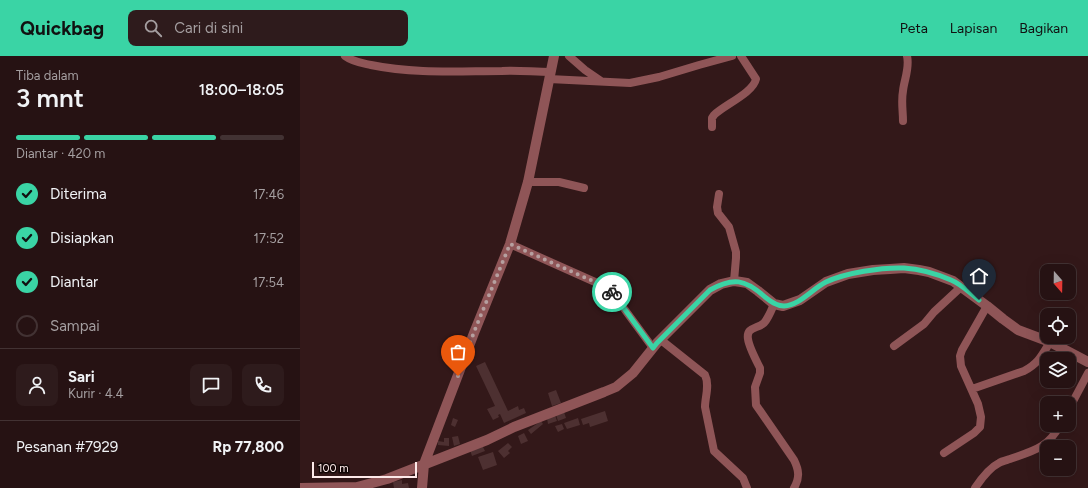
<!DOCTYPE html>
<html lang="id">
<meta charset="utf-8">
<style>
body{margin:0;font-family:Figtree,sans-serif;background:#2e1b1c;color:#f1f3f6;height:100vh;display:flex;flex-direction:column;font-size:15px;white-space:nowrap}
*{box-sizing:border-box;margin:0}
p{font-size:13px;color:#a49ea0}
.icon{flex:none;width:22px;height:22px;fill:none;stroke:currentColor;stroke-width:2;stroke-linecap:round;stroke-linejoin:round}
.map{position:relative;flex:1;overflow:hidden}
.side{display:flex;flex-direction:column;background:#261213;width:300px}
.side>*{flex:none}
.needle{width:26px;rotate:160deg}
.controls{position:absolute;left:740px;top:208px;display:grid;gap:8px}
.controls a{display:grid;place-items:center;width:36px;height:36px;border-radius:8px;background:#261213;box-shadow:0 4px 16px #0002,0 0 0 1px #423233;font-size:20px}
.scale{position:absolute;left:12px;bottom:10px;width:105px;box-sizing:border-box;padding-left:4px;border:2px solid #fde9e9;border-top:0;font-size:11px;line-height:14px;white-space:nowrap;color:#fde9e9;-webkit-text-stroke:3px #130707;paint-order:stroke}
.pin{position:absolute;display:grid;place-items:center;width:34px;height:34px;color:#fff;margin:-41px -17px;border-radius:50% 50% 50% 0;rotate:-45deg;box-shadow:0 0 4px #0007}
.pin .icon{rotate:45deg}
.courier{position:absolute;display:grid;place-items:center;width:40px;height:40px;margin:-20px;border:3px solid #3ad4a5;border-radius:50%;background:#fff;color:#222;box-shadow:0 1px 5px #0007}
.headline em{font-style:normal;font-weight:600}
.headline div{display:flex;flex-direction:column-reverse}
.headline{display:flex;align-items:center;justify-content:space-between;height:68px;padding:0 16px}
h1{font-size:26px;font-weight:600;line-height:30px}
.bar{display:grid;grid-template-columns:repeat(4,1fr);gap:6px 4px;align-content:center;height:48px;padding:0 16px}
.bar i{height:5px;border-radius:3px;background:#423233}
.bar .active{background:#3ad4a5}
.bar p{grid-column:span 4}
.line{display:flex;align-items:center;gap:10px;padding:0 16px;border-top:1px solid #423233}
.line div{flex:1}
.round{display:grid;place-items:center;flex:none;width:42px;height:42px;border-radius:8px;background:#2e1b1c}
ol{padding:0 16px;list-style:none}
li{display:flex;align-items:center;gap:12px;height:44px}
li p{margin-inline-start:auto}
li .icon{padding:4px;border-radius:50%;background:#3ad4a5;color:#111;stroke-width:4}
li:last-child{color:#a49ea0}
li i{width:22px;height:22px;border:2px solid #423233;border-radius:50%}
header{display:flex;align-items:center;gap:24px;box-sizing:border-box;height:56px;padding:0 20px;background:#3ad4a5;color:#111}
header strong{font-size:19px}
nav{display:flex;gap:22px;margin-inline-start:auto;font-size:14px}
.search{width:280px;height:36px;background:#2e1b1c;display:flex;align-items:center;gap:10px;box-sizing:border-box;padding:0 14px;border-radius:8px;color:#a49ea0;font-size:15px}
main{display:flex;flex:1;min-height:0}
.map>svg:first-child{display:block}
</style>
<header>
<strong>Quickbag</strong>
<div class="search"><svg class="icon" aria-label="search" viewBox="0 0 24 24"><circle cx="10" cy="10" r="6"/><path d="M15 15l6 6"/></svg>Cari di sini</div>
<nav><a>Peta</a><a>Lapisan</a><a>Bagikan</a></nav>
</header>
<main>
<section class="side">
<div class="headline"><div><h1>3 mnt</h1><p>Tiba dalam</p></div><em>18:00–18:05</em></div>
<div class="bar"><i class="active"></i><i class="active"></i><i class="active"></i><i></i><p>Diantar · 420 m</p></div>
<ol>
<li><svg class="icon" aria-label="check" viewBox="0 0 24 24"><path d="M5 12l5 5 9-10"/></svg>Diterima<p>17:46</p></li>
<li><svg class="icon" aria-label="check" viewBox="0 0 24 24"><path d="M5 12l5 5 9-10"/></svg>Disiapkan<p>17:52</p></li>
<li><svg class="icon" aria-label="check" viewBox="0 0 24 24"><path d="M5 12l5 5 9-10"/></svg>Diantar<p>17:54</p></li>
<li><i></i>Sampai</li>
</ol>
<div class="line" style="height:72px"><a class="round"><svg class="icon" aria-label="person" viewBox="0 0 24 24"><circle cx="12" cy="8" r="4"/><path d="M4 21q1-7 8-7t8 7"/></svg></a><div><b>Sari</b><p>Kurir · 4.4</p></div><a class="round"><svg class="icon" aria-label="chat" viewBox="0 0 24 24"><path d="M4 5h16v11H9l-5 4z"/></svg></a><a class="round"><svg class="icon" aria-label="phone" viewBox="0 0 24 24"><path d="M5 4h4l2 5-3 2q2 4 5 5l2-3 5 2v4C11 20 4 13 5 4z"/></svg></a></div>
<div class="line" style="height:52px"><div>Pesanan #7929</div><b>Rp 77,800</b></div>
</section>
<div class="map">
<svg width="788" height="432" viewBox="0 0 788 432">
<rect width="100%" height="100%" fill="#331819"/>
<path fill="#4d3031" d="M185,306L208,355L218,350L219,354L224,352L226,357L204,367L200,358L198,359L199,361L193,364L187,353L195,350L176,310Z
M256,334L261,347L252,350L248,337Z
M305,355L308,365L290,371L289,367L283,369L281,363Z
M264,356L266,362L258,365L256,359Z
M255,359L257,365L248,368L247,362Z
M153,362L158,364L155,371L151,369Z
M278,362L280,369L267,373L264,367Z
M241,365L243,368L231,378L228,374Z
M262,368L264,373L258,376L255,370Z
M224,377L228,385L221,388L218,380Z
M158,380L160,388L154,390L152,381Z
M144,382H149V390L138,389V385L144,386Z
M208,387L212,391L208,395L210,397L204,402L198,395Z
M182,389L185,395L172,400L170,394Z
M193,396L197,409L183,414L178,401Z
M102,424V428L108,427L109,432H94L93,426Z"/>
<g fill="none" stroke-linecap="round" stroke-linejoin="round">
<path stroke="#8f5557" stroke-width="8" d="M45,0C53,6 62,7 71,9C114,18 158,15 202,15C218,14 234,16 250,16
M269,0L285,14L301,25
M249,23L330,27L359,21L399,9L432,0
M603,65C603,55 601,45 603,35C604,24 610,12 607,0
M412,71V62L414,59C424,49 453,37 456,23L441,0
M228,126H259L284,132
M419,138L417,151L418,157L429,171L436,196V202L434,225
M210,188L304,230L314,239L353,292
M474,248C471,255 469,261 464,267C457,273 446,271 448,283C449,291 456,304 460,312V317L455,331L456,349L463,359L494,404C499,414 500,422 494,432
M361,284L405,319C410,329 405,341 405,351L414,395L443,422L447,432
M594,290L624,268L634,256L661,231
M672,333L724,315C739,307 742,299 750,286
M769,353L788,317
M644,397L674,377L680,371L681,361L678,348L661,310L660,300L662,294L687,250
M675,432C681,423 689,412 699,407C702,405 707,404 710,403C733,395 748,392 760,369"/>
<path stroke="#8f5557" stroke-width="10" d="M0,432L57,431L87,423L187,384L214,371L304,336L316,331L333,317L357,287L410,234L421,228L434,225L441,226L447,227L458,235L474,248L483,250L500,244L526,226L548,218L573,214L590,213L604,212L619,214L629,216L653,225L687,250L703,263L718,274L750,286L788,306
M122,432L124,408L174,277L210,188L228,126L254,0"/>
</g>
<g fill="none" stroke-linecap="round" stroke-linejoin="round">
<path stroke="#b6a0a0" stroke-width="4" stroke-dasharray="0 7.2" d="M158,320L174,276L210,188L304,230L312,236"/>
<path stroke="#3ad4a5" stroke-width="5" d="M312,236L353,292L357,287L410,234C433,221 445,223 465,241C470,245 476,250 484,250C500,249 512,233 526,226C545,217 582,211 604,212C620,213 637,218 651,224C661,228 670,237 679,244"/>
</g>
</svg>
<div class="controls">
<a><svg class="needle" viewBox="-14 -14 28 28"><path d="M0-13l5 13h-10z" fill="#e53935"/><path d="M0 13l5-13h-10z" fill="#a49ea0"/></svg></a>
<a><svg class="icon" aria-label="locate" viewBox="0 0 24 24"><circle cx="12" cy="12" r="6"/><path d="M12 2v4M12 18v4M2 12h4M18 12h4"/></svg></a>
<a><svg class="icon" aria-label="layers" viewBox="0 0 24 24"><path d="M12 4l9 5-9 5-9-5zM3 14l9 5 9-5"/></svg></a>
<a>+</a>
<a>−</a>
</div>
<div class="scale">100 m</div>
<div class="pin" style="left:158px;top:320px;background:#ea580c"><svg class="icon" aria-label="bag" viewBox="0 0 24 24"><path d="M5 8h14l-1 12H6zM9 8a3 3 0 0 1 6 0"/></svg></div>
<div class="pin" style="left:679px;top:244px;background:#1f2937"><svg class="icon" aria-label="home" viewBox="0 0 24 24"><path d="M3 11l9-7 9 7M6 9v11h12V9"/></svg></div>
<div class="courier" style="left:312px;top:236px"><svg class="icon" aria-label="bike" viewBox="0 0 24 24"><circle cx="6" cy="16" r="4"/><circle cx="18" cy="16" r="4"/><path d="M6 16l4-8h5l3 8M10 8l3 8H6M13 5h3"/></svg></div>
</div>
</main>
